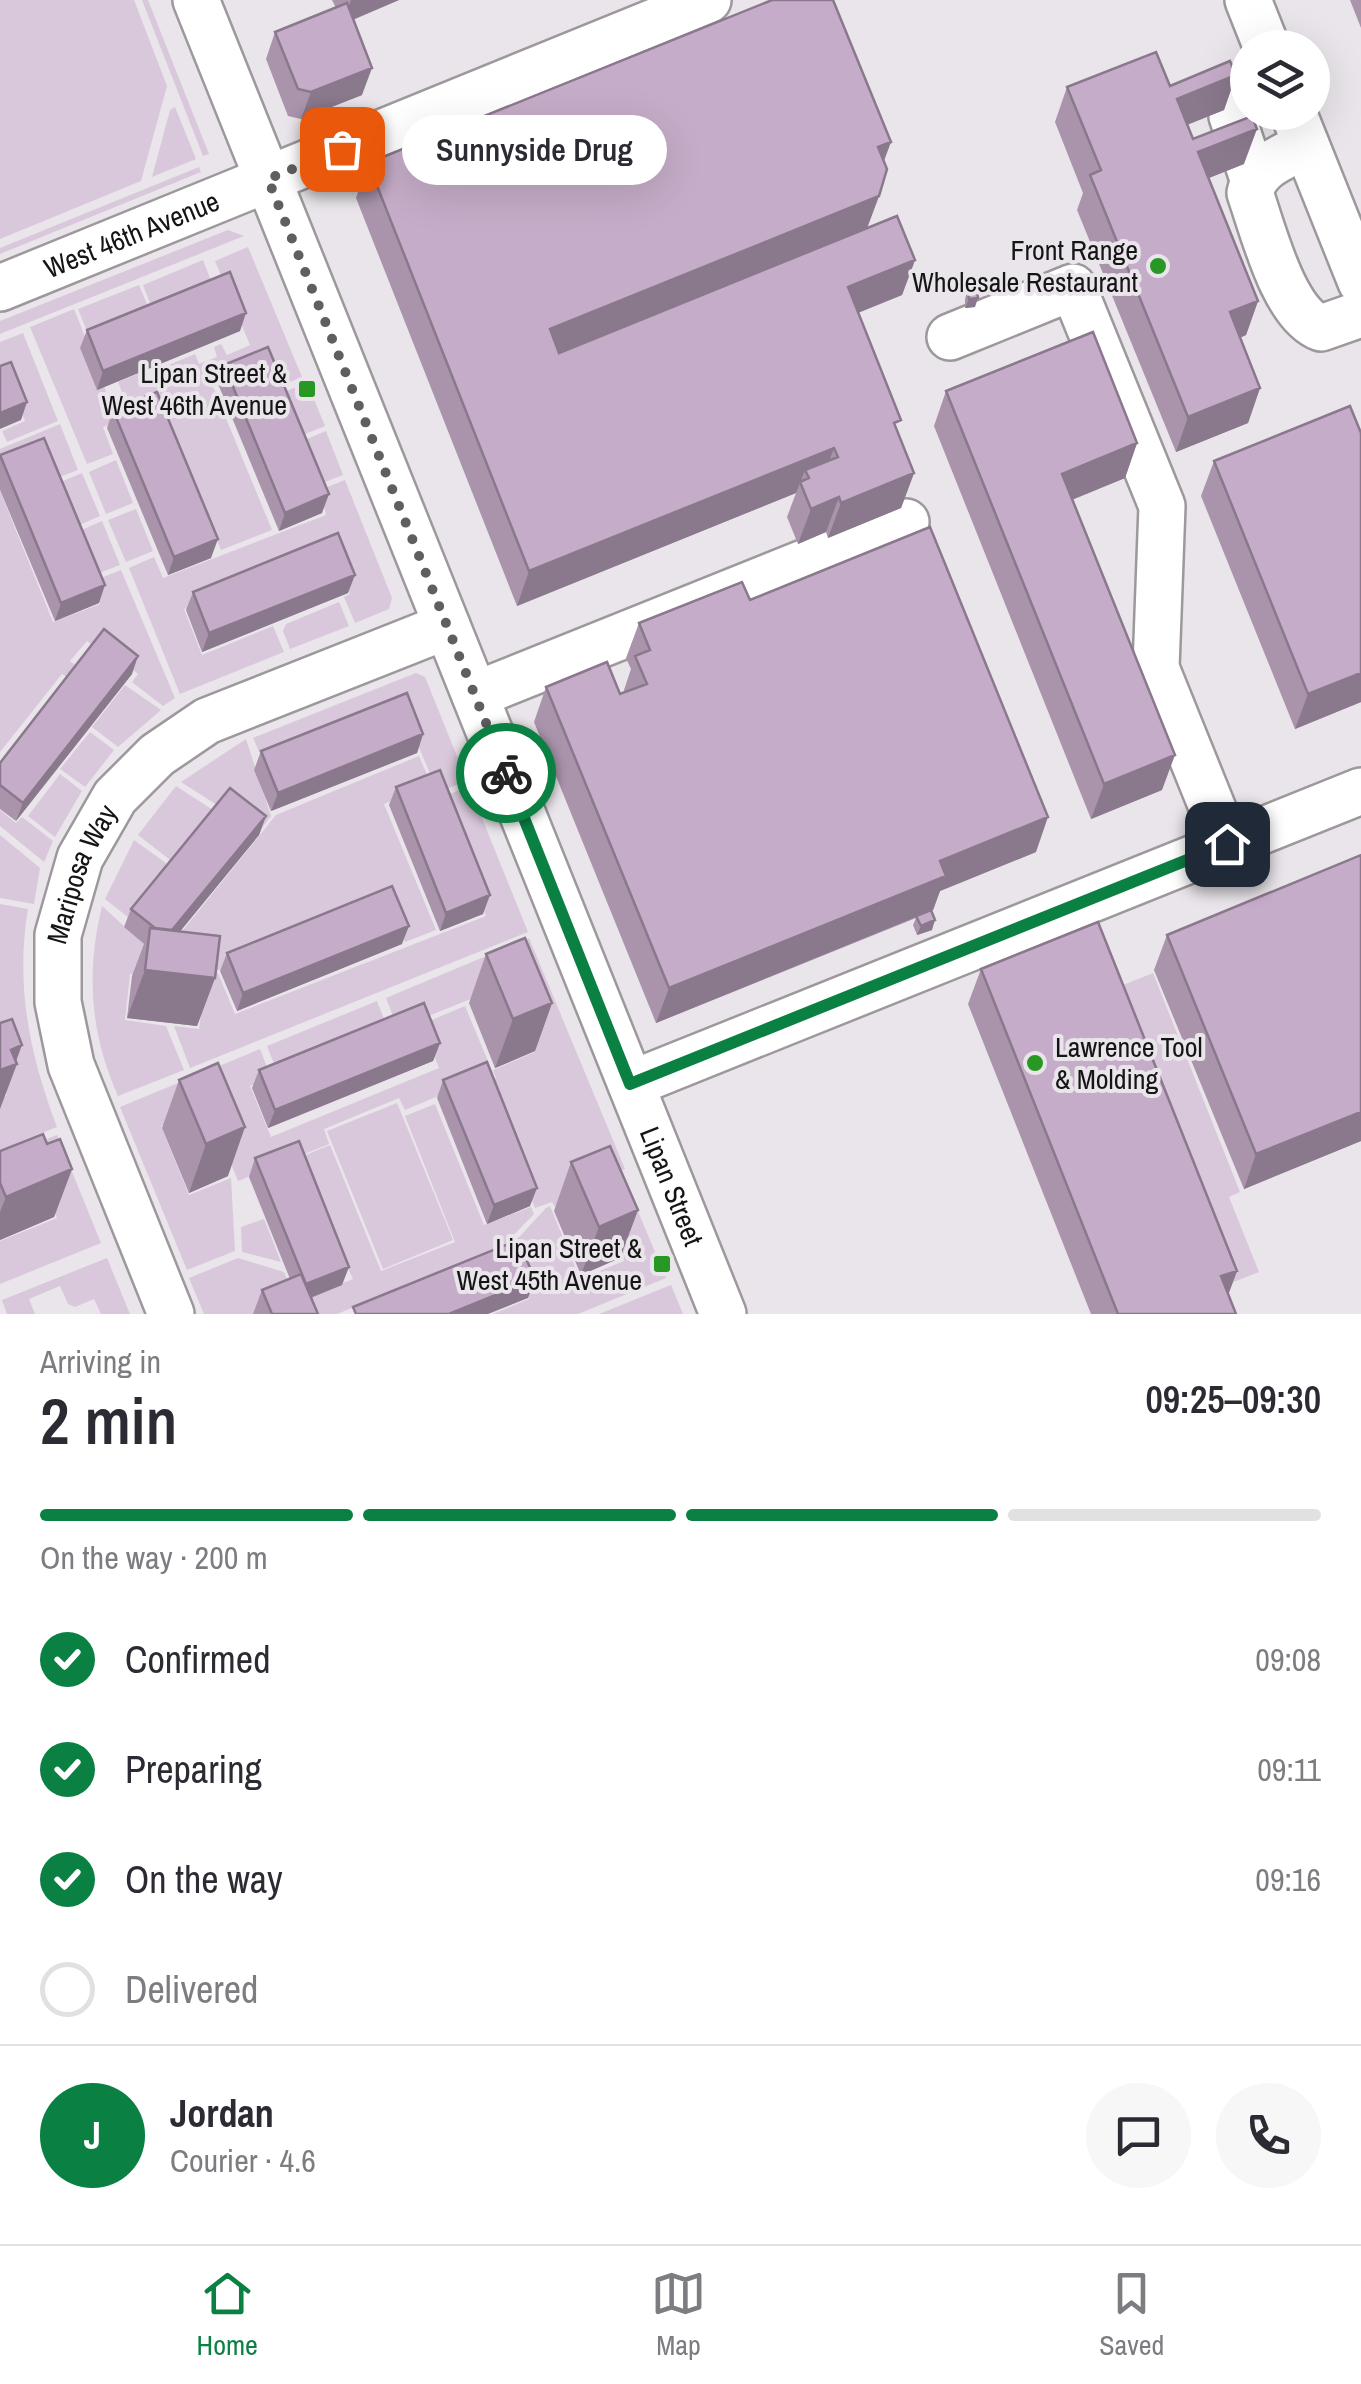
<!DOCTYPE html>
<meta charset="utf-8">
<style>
body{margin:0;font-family:"Archivo Narrow",sans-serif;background:#f7f7f7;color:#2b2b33;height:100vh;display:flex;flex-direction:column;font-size:38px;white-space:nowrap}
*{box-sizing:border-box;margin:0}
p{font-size:32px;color:#7c7c81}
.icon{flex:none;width:55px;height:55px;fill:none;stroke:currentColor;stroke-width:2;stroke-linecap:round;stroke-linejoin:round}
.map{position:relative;height:1314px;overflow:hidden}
.drawer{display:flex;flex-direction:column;background:#fff;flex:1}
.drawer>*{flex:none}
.buttons{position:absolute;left:1230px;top:30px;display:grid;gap:20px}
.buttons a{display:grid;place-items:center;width:100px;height:100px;border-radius:50%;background:#fff;box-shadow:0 10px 40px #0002;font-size:50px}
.pin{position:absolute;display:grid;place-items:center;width:85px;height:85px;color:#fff;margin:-42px;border-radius:20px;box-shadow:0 5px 15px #0006}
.courier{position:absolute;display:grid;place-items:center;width:100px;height:100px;margin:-50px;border:8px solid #0b8043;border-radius:50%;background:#fff;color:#222;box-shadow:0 2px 12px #0007}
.bubble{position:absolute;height:70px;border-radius:35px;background:#fff;box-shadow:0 10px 40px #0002;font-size:32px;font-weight:600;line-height:70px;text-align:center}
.overview em{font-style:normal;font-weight:600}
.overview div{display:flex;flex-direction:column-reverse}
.overview{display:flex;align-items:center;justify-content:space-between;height:170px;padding:0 40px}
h1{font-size:65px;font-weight:600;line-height:75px}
.bar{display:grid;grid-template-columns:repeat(4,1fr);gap:15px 10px;align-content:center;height:120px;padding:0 40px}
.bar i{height:12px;border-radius:8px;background:#e1e1e2}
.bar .on{background:#0b8043}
.bar p{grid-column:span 4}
.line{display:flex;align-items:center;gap:25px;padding:0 40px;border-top:2px solid #e1e1e2}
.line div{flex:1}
.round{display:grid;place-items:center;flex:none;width:105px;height:105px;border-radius:52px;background:#f7f7f7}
ol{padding:0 40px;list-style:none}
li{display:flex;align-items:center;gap:30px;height:110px}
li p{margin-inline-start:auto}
li .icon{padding:10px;border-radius:50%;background:#0b8043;color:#fff;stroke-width:4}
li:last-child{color:#7c7c81}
li i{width:55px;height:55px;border:5px solid #e1e1e2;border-radius:50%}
.dock{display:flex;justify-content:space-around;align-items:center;height:140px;border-top:2px solid #e1e1e2;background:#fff;font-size:28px;color:#7c7c81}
.dock a{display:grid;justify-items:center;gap:5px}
.dock .on{color:#0b8043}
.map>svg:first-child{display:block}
</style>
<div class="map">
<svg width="1361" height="1314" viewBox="0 0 1361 1314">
<rect width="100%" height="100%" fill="#e9e5ea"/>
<path fill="#d9c8db" d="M0,0H134L167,86L141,181L0,239Z
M142,0H148L209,154L203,156Z
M175,107L196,159L152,177L170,110Z
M199,167L201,172L0,254V248Z
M228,230L244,236L0,334V321Z
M248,247L302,377L276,388L264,359L211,382L272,530L221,550L164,412L149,408L103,427L113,454L87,464L30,327L74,309L88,344L80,348L97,389L104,386L108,397L122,392L118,382L140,373L145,385L162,378L159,369L195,354L199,364L217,357L214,347L221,344L227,355L250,345L215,261Z
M203,260L215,291L155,316L143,285Z
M139,285L152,316L91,341L78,309Z
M23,333L58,421L7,442L2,431L25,421L7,376L0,378V342Z
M303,384L306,393L311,392L325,426L298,437L280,394Z
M60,424L78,470L49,481L0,471V449Z
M326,431L343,475L317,485L300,442Z
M116,460L133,503L106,514L89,472Z
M82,473L100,516L75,527L58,483Z
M345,480L392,598L389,609L355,623L344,597L350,594L331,549L184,609L202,655L273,626L284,652L180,694L129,568L154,557L163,578L326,515L320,490Z
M0,491L53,622L100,604L93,587L96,580L121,570L175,698L163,706L132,682L138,674L97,641L92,645L87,641L70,661L77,667L68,678L62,674L0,752Z
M136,509L153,551L126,562L108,520Z
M102,521L120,565L94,575L77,532Z
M339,602L349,626L290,649L283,631L286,624Z
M416,673L425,677L467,781L438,792L402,708L264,763L253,738Z
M125,685L161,710L118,747L92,727Z
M90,732L114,750L85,787L60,769Z
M246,739L271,816L259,832L181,782Z
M419,756L431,784L384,804L436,930L405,942L387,901L194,980L162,956L276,815Z
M60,774L82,791L55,837L28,816Z
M176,786L216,812L174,863L138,835Z
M469,786L528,932L190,1068L174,1026L199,1029L206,978L218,973L235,1014L486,916L440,798Z
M0,810L16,823L22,817L53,841L44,862L0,826Z
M0,835L40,868L34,904L0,898Z
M134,840L170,866L129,918L105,899Z
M0,904L28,909C15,986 30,1056 57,1127L0,1150V1098L7,1095L0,1078Z
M102,906L160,959L158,976L130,974L125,1020L166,1026L184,1070L118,1096C90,1033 86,973 102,906Z
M529,938L625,1169L588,1184L591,1192L555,1207L552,1202L535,1208L484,1083L496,1078L493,1070L535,1052L508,984L421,1019L396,1024L386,998Z
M1153,973L1240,1192L1229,1197L1259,1272L1221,1287L1103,993Z
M377,1001L388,1029L278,1074L267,1046Z
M465,1006L493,1073L405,1110L399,1098L324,1129L329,1144L238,1181L218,1131L202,1109L161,1126L189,1195L231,1178L235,1251L187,1270L120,1107L260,1049L271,1077L250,1086L271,1137L439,1068L422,1024Z
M397,1103L453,1240L383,1269L327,1131Z
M435,1104L484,1225L531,1207L534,1214L502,1247L337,1314H204L189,1278L238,1258L284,1272L297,1302L353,1279L296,1159L330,1145L381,1271L455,1242L405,1116Z
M57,1135L101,1243L0,1284V1241L57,1218L43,1185L0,1158Z
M624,1178L666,1278L578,1314H493L529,1299L509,1248L546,1208L550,1206L580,1279L624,1261L595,1189Z
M264,1219L281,1262L242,1252L241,1227Z
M107,1258L130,1314H101L94,1299L75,1307L68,1304L60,1286L29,1299L35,1314H7L2,1300Z
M671,1285L683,1314H599Z"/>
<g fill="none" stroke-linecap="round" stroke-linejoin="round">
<defs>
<g id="minor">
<path id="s1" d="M196,0L723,1314"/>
<path d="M1248,0L1267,48"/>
<path d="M1248,98L1236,105L1232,116L1253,179"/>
<path d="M1293,112L1361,282"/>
<path d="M1306,145C1283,158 1256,165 1250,193C1263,229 1283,314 1321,328L1361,314"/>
<path id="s2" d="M0,288L708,0"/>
<path d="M950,337L1073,287L1162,506L1156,668L1227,844"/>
<path d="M475,695L906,522"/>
<path d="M631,1084L1361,791"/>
<path id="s3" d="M171,1314L71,1065L58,1002V935L80,858L115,797L157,755L207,721L447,626"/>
</g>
</defs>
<use href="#minor" stroke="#9c989c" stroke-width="50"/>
<use href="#minor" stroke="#fff" stroke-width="45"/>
</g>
<path fill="#a994ac" d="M332,0H399L353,20L362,95L301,119L288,116L266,59L275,32L336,8Z
M1350,0H1361V28Z
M1236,75L1224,110L1187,125L1193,139L1244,164L1209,178L1258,301L1246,335L1240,338L1260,388L1248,423L1176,452L1077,210L1083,193L1055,122L1067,87L1170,86Z
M884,162L879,196L867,228L915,260L902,295L858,313L897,431L914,473L901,508L828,538L826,532L798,544L787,517L796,493L517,606L356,198L368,163Z
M968,289L975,307L965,308V299Z
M87,330L240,331L97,390L80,348Z
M224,365L322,513L279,531L218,384Z
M946,391L1137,443L1125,478L1072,500L1162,790L1091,819L934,426Z
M113,410L211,558L168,575L107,428Z
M0,456L99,603L55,621L0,490Z
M1214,461L1361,702L1295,729L1201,496Z
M193,592L348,593L202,652L186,610Z
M750,600L1036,852L940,891L933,910L931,911L932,930L917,935L913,925L916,918L656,1023L534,722L546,687L620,694L623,693L631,669L626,658L639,623Z
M132,674L16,821L0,809V763Z
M423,734L417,753L271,811L254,770L261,751Z
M396,787L483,914L440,931L389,805Z
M266,816L259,835L180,931L215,978L197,1026L127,1018L132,976L144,944L124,927L131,909Z
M1167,935L1361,1141L1244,1189L1154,970Z
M402,944L237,1011L220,971L227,953Z
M486,954L552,1003L535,1051L495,1068L469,1003Z
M981,969L1237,1271L1228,1295L1236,1314H1091L968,1004Z
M440,1043L433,1061L268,1128L252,1088L259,1070Z
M179,1080L228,1176L189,1193L162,1128Z
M443,1080L530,1206L487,1224L437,1098Z
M47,1144L72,1169L54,1217L0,1240V1151Z
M255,1158L342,1285L311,1298L318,1314H253L262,1290L290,1279L249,1177Z
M571,1162L638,1210L620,1258L581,1275L554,1211Z"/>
<path fill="#8a788c" d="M351,0H399L342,24Z
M372,68L362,95L301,119L311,92Z
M1236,75L1224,110L1164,134L1177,99Z
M1257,129L1244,164L1186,187L1198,152Z
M891,142L878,177V147Z
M879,196L866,231L537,364L550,329Z
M915,260L902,295L835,322L848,287Z
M978,298L975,307L965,308L969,299Z
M1258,301L1246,335L1217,347L1230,312Z
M246,313L240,331L97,390L103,371Z
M1260,388L1248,423L1176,452L1188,417Z
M27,402L21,420L0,429V413Z
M1137,443L1125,478L1049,509L1062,474Z
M834,448L821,483L809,478L805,470L796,493L517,606L529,571Z
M914,473L901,508L828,538L841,503Z
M329,494L322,513L279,531L285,513Z
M839,497L826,532L798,544L811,509Z
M218,539L211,558L168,575L174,557Z
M355,575L348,593L202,652L209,633Z
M105,585L99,603L55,621L61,603Z
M138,656L132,674L16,821L23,803Z
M1361,673V702L1295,729L1308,694Z
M423,734L417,753L271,811L278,793Z
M1175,755L1162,790L1091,819L1104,784Z
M266,816L259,835L160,956L166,938Z
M1048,817L1036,852L940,891L933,910L656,1023L669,988L940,861Z
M490,895L483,914L440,931L446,913Z
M935,920L932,930L917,935L921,926Z
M409,926L402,944L237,1011L243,993Z
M145,970L215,978L197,1026L127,1018Z
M552,1003L535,1051L495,1068L513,1019Z
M440,1043L433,1061L268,1128L275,1110Z
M22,1045L15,1064H17L0,1109V1070L11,1050Z
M1361,1112V1141L1244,1189L1256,1154Z
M245,1127L228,1176L189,1193L206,1144Z
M72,1169L54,1217L0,1240V1212L6,1197Z
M537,1188L530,1206L487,1224L494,1205Z
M638,1210L620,1258L581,1275L599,1227Z
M349,1267L342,1285L299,1302L306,1284Z
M1237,1271L1224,1306L1221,1276Z
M535,1279L528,1298L488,1314H449Z"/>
<path fill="#c5acc8" stroke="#8a788c" stroke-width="2.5" d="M772,0H833L891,142L878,147L887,169L879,196L550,329L559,353L897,216L915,260L848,287L901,420L894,423L914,473L841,503L839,497L811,509L800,482L809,478L805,470L838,457L834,448L529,571L368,163Z
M347,3L372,68L311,92L298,89L275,32Z
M1156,52L1170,86L1230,61L1236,75L1177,99L1193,139L1252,116L1257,129L1198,152L1258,301L1230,312L1260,388L1188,417L1090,175L1101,170L1067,87Z
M230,272L246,313L103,371L87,330Z
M977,288L978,298L969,299L968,289Z
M1093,332L1137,443L1062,474L1175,755L1104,784L946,391Z
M268,347L329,494L285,513L224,365Z
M11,362L27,402L0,413V366Z
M157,392L218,539L174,557L113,410Z
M1350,406L1361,433V673L1308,694L1214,461Z
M44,438L105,585L61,603L0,455Z
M930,527L1048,817L940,861L946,876L669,988L546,687L607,662L620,694L647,684L635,656L650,650L639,623L742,582L750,600Z
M338,533L355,575L209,633L193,592Z
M104,629L138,656L23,803L0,785V763Z
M407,693L423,734L278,793L261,751Z
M440,770L490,895L446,913L396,787Z
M230,788L266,816L172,930L155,928L131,909Z
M1361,855V1112L1256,1154L1167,935Z
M392,886L409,926L243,993L227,953Z
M931,910L935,920L921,926L916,916Z
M1098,922L1237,1271L1221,1276L1236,1314H1118L981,969Z
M150,928L220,936L215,978L145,970Z
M525,938L552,1003L513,1019L486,954Z
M424,1003L440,1043L275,1110L259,1070Z
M12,1019L22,1045L11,1050L17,1064L0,1070V1023Z
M487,1062L537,1188L494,1205L443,1080Z
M218,1063L245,1127L206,1144L179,1080Z
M43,1134L47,1144L60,1139L72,1169L6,1197L0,1183V1151Z
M299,1141L349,1267L306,1284L255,1158Z
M610,1146L638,1210L599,1227L571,1162Z
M518,1240L535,1279L449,1314H356L353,1307Z
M301,1274L318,1314H272L262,1290Z"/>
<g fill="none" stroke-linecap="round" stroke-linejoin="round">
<path stroke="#605e60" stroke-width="10" stroke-dasharray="0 18" d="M342,149L268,179L506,773"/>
<path stroke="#0b8043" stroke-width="12" d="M506,773L630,1084L1227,844"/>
</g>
<g fill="#289825" stroke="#e9e5ea" stroke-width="4">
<circle cx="1158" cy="266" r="10"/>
<rect x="297" y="379" width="20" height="20" rx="5"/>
<circle cx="1035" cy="1063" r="10"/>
<rect x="652" y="1254" width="20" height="20" rx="5"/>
</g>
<g text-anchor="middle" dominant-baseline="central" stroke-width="8" stroke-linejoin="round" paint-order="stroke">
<g font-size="28" fill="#161516" stroke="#e9e5ea">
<text stroke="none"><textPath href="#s2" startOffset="142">West 46th Avenue</textPath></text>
<text stroke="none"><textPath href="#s3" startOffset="465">Mariposa Way</textPath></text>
<text stroke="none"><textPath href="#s1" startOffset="1278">Lipan Street</textPath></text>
</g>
<g font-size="28" fill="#161516" stroke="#e9e5ea" text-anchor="end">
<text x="1138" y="250">Front Range<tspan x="1138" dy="32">Wholesale Restaurant</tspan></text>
<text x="287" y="373">Lipan Street &amp;<tspan x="287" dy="32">West 46th Avenue</tspan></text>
<text x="1055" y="1047" text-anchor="start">Lawrence Tool<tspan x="1055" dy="32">&amp; Molding</tspan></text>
<text x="642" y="1248">Lipan Street &amp;<tspan x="642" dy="32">West 45th Avenue</tspan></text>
</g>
</g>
</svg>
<div class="buttons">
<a><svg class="icon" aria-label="layers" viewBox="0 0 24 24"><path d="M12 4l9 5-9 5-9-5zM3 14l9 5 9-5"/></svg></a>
</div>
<div class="pin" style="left:342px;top:149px;background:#ea580c"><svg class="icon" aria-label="bag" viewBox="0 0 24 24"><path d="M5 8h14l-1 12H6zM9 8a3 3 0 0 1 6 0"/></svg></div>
<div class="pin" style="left:1227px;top:844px;background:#1f2937"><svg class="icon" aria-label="home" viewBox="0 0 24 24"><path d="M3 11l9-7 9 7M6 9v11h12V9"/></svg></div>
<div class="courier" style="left:506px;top:773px"><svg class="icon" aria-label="bike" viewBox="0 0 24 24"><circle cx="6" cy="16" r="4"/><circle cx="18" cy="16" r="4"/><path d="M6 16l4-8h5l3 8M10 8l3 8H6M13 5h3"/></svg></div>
<div class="bubble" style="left:402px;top:115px;width:265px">Sunnyside Drug</div>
</div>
<section class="drawer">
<div class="overview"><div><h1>2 min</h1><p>Arriving in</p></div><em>09:25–09:30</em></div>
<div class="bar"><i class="on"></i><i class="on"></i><i class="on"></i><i></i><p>On the way · 200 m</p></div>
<ol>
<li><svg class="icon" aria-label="check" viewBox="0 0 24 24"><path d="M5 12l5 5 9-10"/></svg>Confirmed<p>09:08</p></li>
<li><svg class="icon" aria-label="check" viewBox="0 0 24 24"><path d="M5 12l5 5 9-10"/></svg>Preparing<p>09:11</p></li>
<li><svg class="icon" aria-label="check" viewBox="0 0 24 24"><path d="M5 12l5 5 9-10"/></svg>On the way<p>09:16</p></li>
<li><i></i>Delivered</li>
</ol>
<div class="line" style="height:180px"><b class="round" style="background:#0b8043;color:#fff">J</b><div><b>Jordan</b><p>Courier · 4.6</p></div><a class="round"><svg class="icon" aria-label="chat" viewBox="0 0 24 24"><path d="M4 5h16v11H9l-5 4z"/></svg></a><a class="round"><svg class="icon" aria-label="phone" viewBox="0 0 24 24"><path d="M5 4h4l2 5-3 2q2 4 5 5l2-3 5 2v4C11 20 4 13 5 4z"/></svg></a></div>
</section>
<nav class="dock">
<a class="on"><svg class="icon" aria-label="home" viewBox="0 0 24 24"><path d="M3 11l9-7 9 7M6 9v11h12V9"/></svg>Home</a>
<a><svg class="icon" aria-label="map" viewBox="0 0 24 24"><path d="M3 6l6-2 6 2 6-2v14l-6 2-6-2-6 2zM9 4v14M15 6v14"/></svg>Map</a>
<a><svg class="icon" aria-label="saved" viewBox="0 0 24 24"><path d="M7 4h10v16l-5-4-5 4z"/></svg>Saved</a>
</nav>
